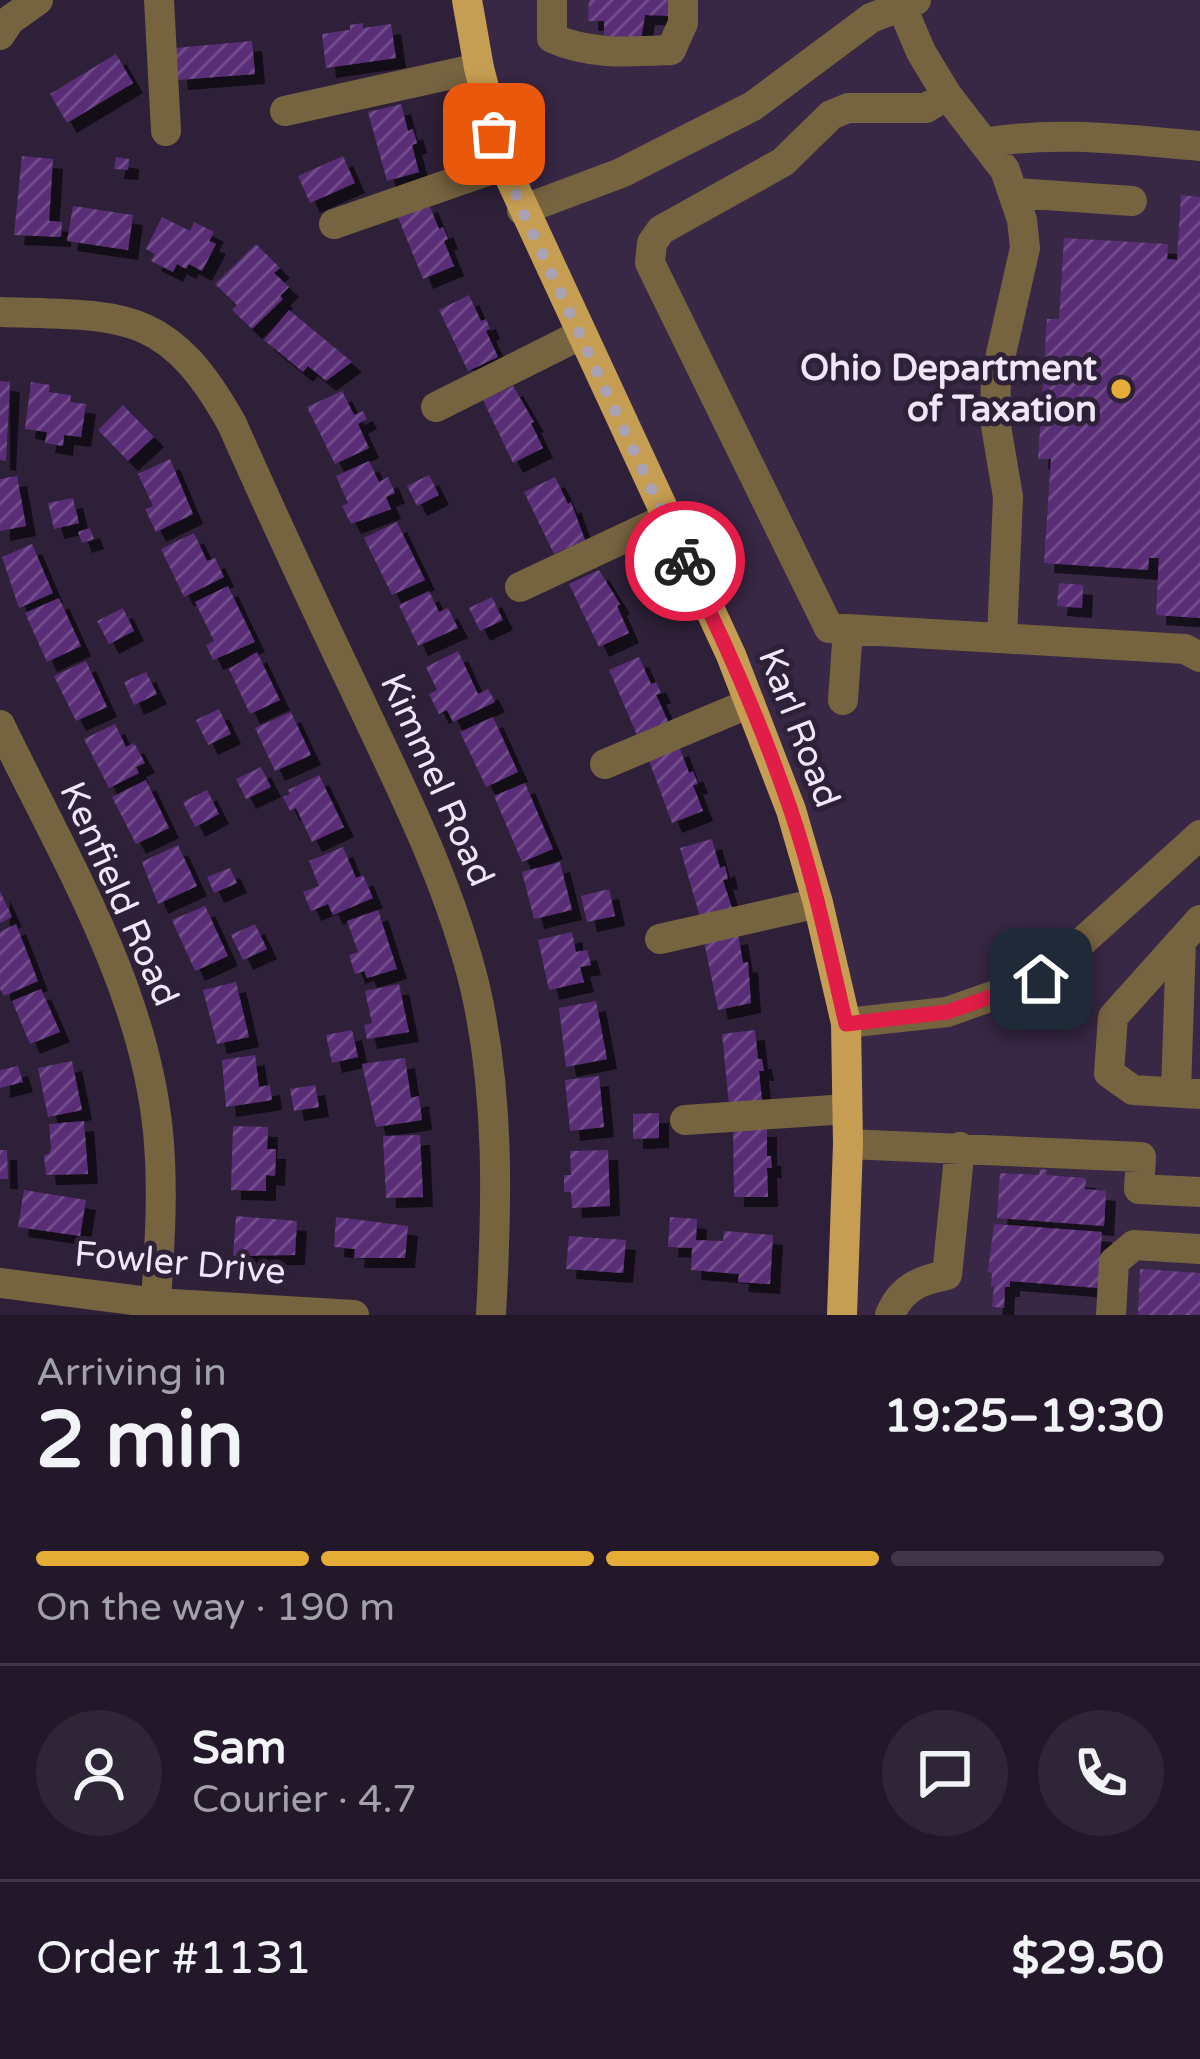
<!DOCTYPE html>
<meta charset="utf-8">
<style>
body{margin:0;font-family:"Varela Round",sans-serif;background:#2e2536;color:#f1f3f6;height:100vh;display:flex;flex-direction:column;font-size:45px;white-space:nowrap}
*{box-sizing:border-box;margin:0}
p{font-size:39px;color:#a2a0a8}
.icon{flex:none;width:66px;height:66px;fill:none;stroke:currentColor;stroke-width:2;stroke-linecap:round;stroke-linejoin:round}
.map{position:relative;height:1315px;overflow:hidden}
.sheet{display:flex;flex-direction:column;background:#22182a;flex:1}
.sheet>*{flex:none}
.pin{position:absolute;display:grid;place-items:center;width:102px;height:102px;color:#fff;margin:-51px;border-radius:24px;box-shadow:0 6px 18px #0006}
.courier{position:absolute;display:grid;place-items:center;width:120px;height:120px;margin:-60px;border:9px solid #e11d48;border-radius:50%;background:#fff;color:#222;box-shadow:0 3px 15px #0007}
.overview em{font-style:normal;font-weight:700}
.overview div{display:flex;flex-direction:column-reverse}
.overview{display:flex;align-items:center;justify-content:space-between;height:204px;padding:0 36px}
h1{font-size:78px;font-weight:700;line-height:90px}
.bar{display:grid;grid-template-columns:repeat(4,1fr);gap:18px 12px;align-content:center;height:144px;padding:0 36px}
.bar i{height:15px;border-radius:9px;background:#3f3747}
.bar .on{background:#e5ad36}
.bar p{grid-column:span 4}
.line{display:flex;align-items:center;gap:30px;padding:0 36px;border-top:3px solid #3f3747}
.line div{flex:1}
.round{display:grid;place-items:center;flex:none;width:126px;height:126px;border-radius:63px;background:#2e2536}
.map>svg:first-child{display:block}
</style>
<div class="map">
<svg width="1200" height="1315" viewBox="0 0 1200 1315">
<defs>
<pattern id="building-hatch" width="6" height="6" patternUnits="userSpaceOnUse" patternTransform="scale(3)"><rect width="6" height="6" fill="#5a2f77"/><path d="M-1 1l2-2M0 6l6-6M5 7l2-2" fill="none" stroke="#724d8b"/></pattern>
<filter id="shadow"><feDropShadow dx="10" dy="10" stdDeviation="0" flood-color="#0009"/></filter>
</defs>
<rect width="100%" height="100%" fill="#2e2038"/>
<path fill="#382745" d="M464,0H1200V1315H849L854,1227L809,825L495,137Z"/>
<path fill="url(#building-hatch)" filter="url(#shadow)" d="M589,0H677L676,16L645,15L641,39L617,38L604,35V21H588Z
M363,23V28L391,24L396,58L326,68L322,34L350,30V25Z
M252,41L255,74L178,80L175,48Z
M116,54L133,83L67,123L50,94Z
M401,104L408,131L413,129L417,143L412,145L419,172L387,181L368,112Z
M22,156L53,159L49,221L62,222L61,237L14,235Z
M343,156L355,183L310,203L298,176Z
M116,157L129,159L128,170L114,169Z
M1181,195L1200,197V618L1156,615L1159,558H1149L1148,570L1044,563L1051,459H1038L1047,319H1059L1064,238L1168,244L1167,259L1177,260Z
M428,202L439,229L443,227L448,239L444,241L454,266L423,279L397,215Z
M73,206L133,215L128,250L67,241Z
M162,217L190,231L194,222L214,232L209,241L216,244L202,271L189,264L186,269L177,264L173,272L151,261L155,254L146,249Z
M256,244L280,268L274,273L289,287L280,296L283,299L252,329L232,310L237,305L215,284Z
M469,295L481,321L486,319L490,329L486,331L498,357L468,371L439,310Z
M289,310L352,362L326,381L308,366L303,372L264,340Z
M0,381L10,382L6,461L0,460Z
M31,382L50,385L49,392L71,395L70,402L86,404L81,437L64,435L63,446L45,443L47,432L25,429Z
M513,386L534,422L531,423L543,448L513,463L483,400Z
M342,391L354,415L363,411L367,419L358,424L369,448L335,464L307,407Z
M123,405L154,437L128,461L98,430Z
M170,459L193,514L156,532L145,509L153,506L138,474Z
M369,461L379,482L388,477L395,493L386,497L391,509L351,524L342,506L348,503L336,476Z
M429,475L439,495L417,506L407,486Z
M17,476L26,526L0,531V479Z
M555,477L568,504L571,502L585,540L554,554L524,492Z
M73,498L79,523L54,529L48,503Z
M397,522L425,580L392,595L364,538Z
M90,528L94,539L82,543L78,532Z
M194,533L207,561L215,558L224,577L184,597L161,549Z
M32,544L53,593L19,608L2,557Z
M599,570L620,604L617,606L629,633L599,647L569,584Z
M1059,583L1083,585L1082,608L1057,606Z
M228,586L255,642L213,660L206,645L214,641L195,602Z
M429,591L439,612L448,608L458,628L418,646L399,605Z
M492,597L503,620L480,631L469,608Z
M59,598L81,646L47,662L25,613Z
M123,608L134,631L109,644L97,621Z
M458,651L478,694L488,689L495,702L453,722L447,710L439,714L429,694L437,690L426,667Z
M257,652L280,700L250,714L229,669Z
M639,657L651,684L656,682L661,693L656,695L668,721L637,735L609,670Z
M86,661L107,707L76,721L54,676Z
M146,672L157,694L134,705L124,682Z
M219,709L231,734L208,745L196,720Z
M291,712L311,755L275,771L255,728Z
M493,717L518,772L486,787L460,732Z
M115,724L126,747L134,743L145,763L136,767L139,773L109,788L84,739Z
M679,746L689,773L693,771L698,784L693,785L703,811L672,823L648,758Z
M261,767L271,787L246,799L236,779Z
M319,775L344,827L312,842L296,808L290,811L283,797L290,794L288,790Z
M146,780L169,828L136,844L112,797Z
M525,783L553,849L522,862L494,796Z
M207,790L219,814L195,827L183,802Z
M712,839L720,868L725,866L728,879L723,880L732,908L700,917L680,848Z
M178,845L197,886L158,904L142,862Z
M343,847L356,878L363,875L373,898L333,915L328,904L311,911L303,892L319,886L309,861Z
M560,862L572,910L534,919L522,872Z
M230,868L237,883L214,893L207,877Z
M609,889L615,916L587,922L581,896Z
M0,891L12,917L0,923Z
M205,906L228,956L195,971L172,920Z
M378,910L397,969L367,978L364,971L355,974L349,955L358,952L347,921Z
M16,924L38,981L4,996L0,989V932Z
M255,924L267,949L243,960L231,935Z
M572,932L576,952L587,950L591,965L580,967L584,982L549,990L538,940Z
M738,934L743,963L748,962L751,1003L718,1010L704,941Z
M236,982L249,1037L217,1044L203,990Z
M399,984L409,1032L367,1039L364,1025L372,1023L365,991Z
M41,989L60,1032L30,1044L12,1001Z
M596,1001L607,1059L566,1067L559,1008Z
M352,1030L358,1057L332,1063L326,1035Z
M755,1030L758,1059H762L764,1071H759L762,1101L729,1104L722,1034Z
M255,1055L259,1087L270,1085L272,1100L226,1107L222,1060Z
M405,1058L411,1098L419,1096L422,1120L376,1127L362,1064Z
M72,1061L82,1110L48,1117L38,1068Z
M18,1066L23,1082L0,1088V1070Z
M599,1076L604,1127L570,1131L565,1080Z
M315,1085L319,1107L294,1111L290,1089Z
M659,1113V1138L633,1139V1114Z
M84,1121L88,1174L46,1175L44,1155L49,1154L51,1148L49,1124Z
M233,1126L268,1127L267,1149H276L275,1176L266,1175V1191L231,1190Z
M733,1127H767V1156H771L772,1168H767L768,1197H734Z
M420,1135L423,1197L386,1198L383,1136Z
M0,1150H7L8,1179H0Z
M608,1150L610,1206L572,1208L571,1192H564V1175H571L570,1151Z
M1040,1169L1047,1170L1046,1175L1086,1178L1085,1189L1106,1191L1104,1226L997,1218L1000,1173L1039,1175Z
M24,1190L86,1200L80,1236L18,1227Z
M236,1216L297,1221L295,1255L233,1256Z
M336,1217L408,1226L405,1258H354L355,1249L334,1247Z
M670,1217L697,1219L696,1240L723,1241L724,1231L773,1235L770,1284L738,1282L739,1274L691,1270L692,1248L668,1247Z
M994,1224L1102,1232L1098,1288L1010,1281V1287H1005L1004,1308L992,1307L994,1286H991L992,1273L988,1272Z
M569,1236L626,1240L623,1273L566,1269Z
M1140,1269L1200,1273V1315H1138Z"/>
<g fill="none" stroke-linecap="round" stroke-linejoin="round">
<path stroke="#766340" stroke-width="30" d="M159,0L166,131
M552,0V38C590,55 629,52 671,50L683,23V0
M899,0L921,52L947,95L926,108H848L831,115L783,162L661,230L652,243L650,263L829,628L1185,649L1200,657
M0,35L10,20L38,0
M947,95L1005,170L1022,220L1025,248L996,376L995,420L1008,497L1002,638
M285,111L479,68
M985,143C1056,130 1128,140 1200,146
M1016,193L1132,201
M522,210L621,173L753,106L871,18L916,0
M334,224L504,165
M0,312C122,316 167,307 232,424C274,519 318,613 363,707C406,798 451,888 475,987C500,1096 497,1204 491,1315
M436,407L580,335
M520,587L665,519
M843,700L848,629
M0,725C62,854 144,987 158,1132C164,1193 159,1255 155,1315
M605,764L750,703
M1200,920L1113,1017L1109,1073L1133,1090L1200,1094
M660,939L818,903
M846,1023L947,1012L1041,979L1200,835
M1176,1092L1181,941
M685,1120L847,1109
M848,1144L1141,1157L1139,1189L1200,1192
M0,1283L156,1303L354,1315
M890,1315C901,1288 920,1280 947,1275L960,1147
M1111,1315L1114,1262L1134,1245L1200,1249"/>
<path stroke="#c69e53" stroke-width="30" d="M467,0L479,68L504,165L731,655L791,810L818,903L846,1023L848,1144L842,1315"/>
</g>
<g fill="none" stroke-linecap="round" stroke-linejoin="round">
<path stroke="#aba1b4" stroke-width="12" stroke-dasharray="0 21.6" d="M494,134L522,210L685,561"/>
<path stroke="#e11d48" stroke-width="15" d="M685,561C725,641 761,723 790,808C814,878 829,951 846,1024L947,1012L1041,979"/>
</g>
<circle fill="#e5ad36" stroke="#2e2038" stroke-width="4.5" cx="1121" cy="389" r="12"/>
<g text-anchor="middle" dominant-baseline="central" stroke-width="10" stroke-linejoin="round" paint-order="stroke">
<g font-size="36" font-weight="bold" fill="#efe7f7" stroke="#2e2038" text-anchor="end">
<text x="1097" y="368">Ohio Department<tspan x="1097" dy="41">of Taxation</tspan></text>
</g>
<g font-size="36" fill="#efe7f7" stroke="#2e2038">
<text transform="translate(799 728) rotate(69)">Karl Road</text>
<text transform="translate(437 780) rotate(66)">Kimmel Road</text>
<text transform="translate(119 894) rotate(66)">Kenfield Road</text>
<text transform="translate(180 1263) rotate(5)">Fowler Drive</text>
</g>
</g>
</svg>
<div class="pin" style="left:494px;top:134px;background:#ea580c"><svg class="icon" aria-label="bag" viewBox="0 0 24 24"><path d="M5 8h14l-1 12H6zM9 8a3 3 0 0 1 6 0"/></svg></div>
<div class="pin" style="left:1041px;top:979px;background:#1f2937"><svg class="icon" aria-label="home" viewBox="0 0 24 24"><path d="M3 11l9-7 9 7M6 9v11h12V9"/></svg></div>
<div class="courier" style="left:685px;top:561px"><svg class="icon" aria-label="bike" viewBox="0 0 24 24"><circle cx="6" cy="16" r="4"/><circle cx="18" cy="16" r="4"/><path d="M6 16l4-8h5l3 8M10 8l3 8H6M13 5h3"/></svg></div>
</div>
<section class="sheet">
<div class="overview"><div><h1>2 min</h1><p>Arriving in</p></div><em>19:25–19:30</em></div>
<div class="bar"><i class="on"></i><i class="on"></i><i class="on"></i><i></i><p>On the way · 190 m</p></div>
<div class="line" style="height:216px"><a class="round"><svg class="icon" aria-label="person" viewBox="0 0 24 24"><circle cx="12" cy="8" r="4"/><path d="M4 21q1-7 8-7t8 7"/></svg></a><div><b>Sam</b><p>Courier · 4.7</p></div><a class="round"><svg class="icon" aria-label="chat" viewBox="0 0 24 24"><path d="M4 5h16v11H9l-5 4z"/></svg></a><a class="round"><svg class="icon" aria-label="phone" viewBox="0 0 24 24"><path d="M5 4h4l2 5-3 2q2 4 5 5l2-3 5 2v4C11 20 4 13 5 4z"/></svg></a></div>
<div class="line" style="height:156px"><div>Order #1131</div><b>$29.50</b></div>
</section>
